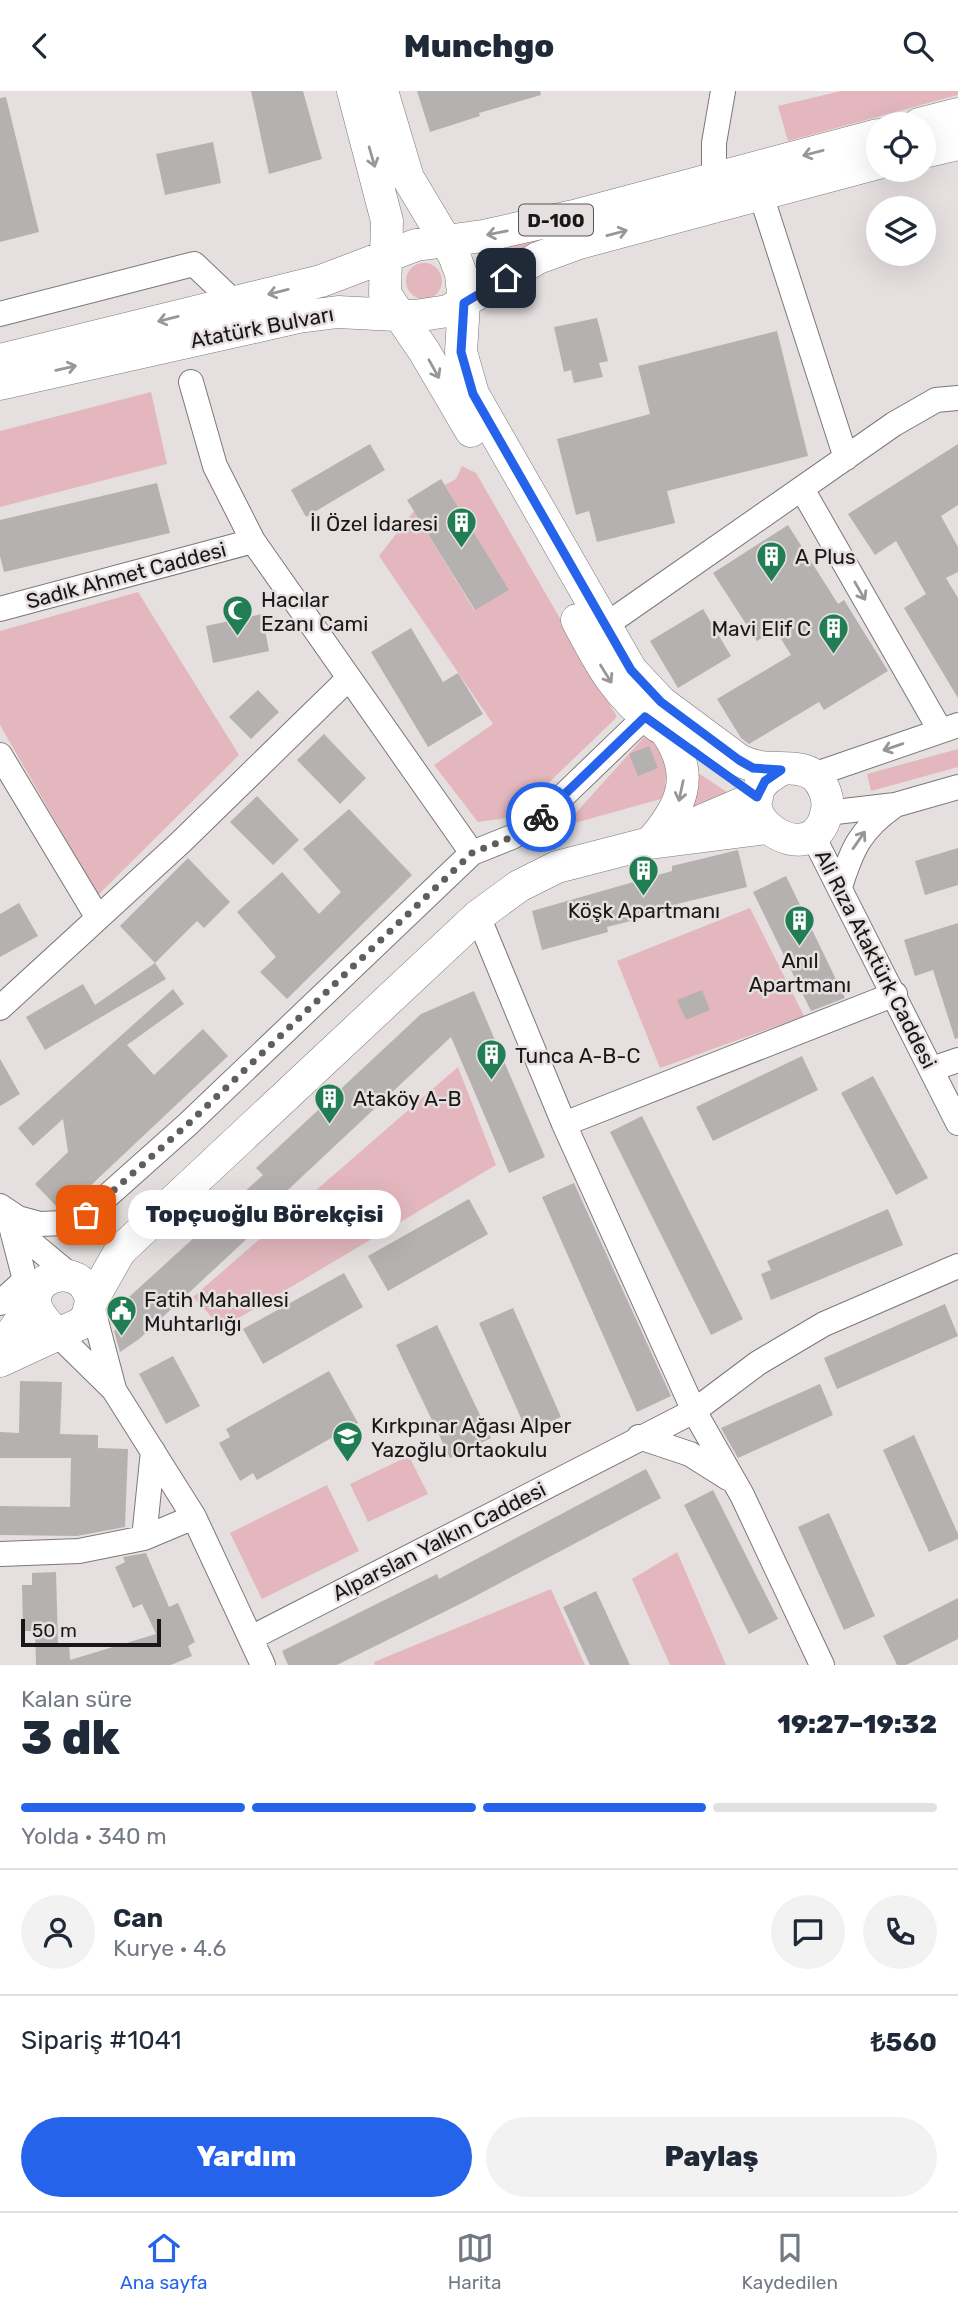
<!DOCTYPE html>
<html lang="tr">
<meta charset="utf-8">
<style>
body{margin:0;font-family:Rubik,sans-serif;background:#f2f2f3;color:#1f2937;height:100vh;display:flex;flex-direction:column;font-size:26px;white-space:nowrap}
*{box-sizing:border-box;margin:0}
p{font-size:23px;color:#747a83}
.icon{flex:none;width:38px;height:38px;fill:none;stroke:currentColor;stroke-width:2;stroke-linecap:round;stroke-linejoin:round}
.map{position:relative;height:1574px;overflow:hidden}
.side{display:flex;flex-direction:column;background:#fff;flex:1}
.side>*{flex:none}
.tools{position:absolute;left:866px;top:21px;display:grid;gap:14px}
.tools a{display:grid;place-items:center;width:70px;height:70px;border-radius:50%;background:#fff;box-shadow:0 7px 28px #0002;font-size:35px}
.scale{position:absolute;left:21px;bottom:18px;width:140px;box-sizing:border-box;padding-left:7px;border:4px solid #191717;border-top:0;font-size:19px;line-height:24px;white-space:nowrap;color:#191717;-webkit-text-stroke:5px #e5dfdf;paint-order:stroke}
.pin{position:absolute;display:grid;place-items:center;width:60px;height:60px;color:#fff;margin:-30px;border-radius:14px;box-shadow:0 4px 10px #0006}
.courier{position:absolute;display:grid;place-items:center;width:70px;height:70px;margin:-35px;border:5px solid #2563eb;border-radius:50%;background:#fff;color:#222;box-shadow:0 2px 9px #0007}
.bubble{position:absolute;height:49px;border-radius:24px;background:#fff;box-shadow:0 7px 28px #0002;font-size:23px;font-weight:800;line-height:49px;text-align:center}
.headline em{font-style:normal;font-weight:800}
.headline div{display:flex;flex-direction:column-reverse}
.headline{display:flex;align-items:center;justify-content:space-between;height:119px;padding:0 21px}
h1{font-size:46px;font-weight:800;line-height:52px}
.bar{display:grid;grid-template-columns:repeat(4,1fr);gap:10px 7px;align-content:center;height:84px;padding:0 21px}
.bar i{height:9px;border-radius:5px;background:#e0e1e3}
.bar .active{background:#2563eb}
.bar p{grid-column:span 4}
.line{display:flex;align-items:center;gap:18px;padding:0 21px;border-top:2px solid #e0e1e3}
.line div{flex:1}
.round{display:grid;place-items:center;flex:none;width:74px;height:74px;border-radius:37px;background:#f2f2f3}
.cta{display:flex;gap:14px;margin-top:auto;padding:14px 21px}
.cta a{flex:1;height:80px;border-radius:42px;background:#2563eb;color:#fff;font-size:28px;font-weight:800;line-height:80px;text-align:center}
.cta a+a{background:#f2f2f3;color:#1f2937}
header{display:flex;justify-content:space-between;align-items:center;height:91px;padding:0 21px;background:#fff;font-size:32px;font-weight:800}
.menu{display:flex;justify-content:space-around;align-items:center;height:98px;border-top:2px solid #e0e1e3;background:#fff;font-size:19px;color:#747a83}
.menu a{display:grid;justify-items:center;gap:4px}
.menu .active{color:#2563eb}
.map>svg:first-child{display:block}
</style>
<header><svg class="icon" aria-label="back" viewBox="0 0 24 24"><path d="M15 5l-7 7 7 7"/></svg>Munchgo<svg class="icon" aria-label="search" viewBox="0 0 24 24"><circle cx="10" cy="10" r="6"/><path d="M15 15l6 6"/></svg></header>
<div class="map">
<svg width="958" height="1574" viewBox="0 0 958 1574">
<rect width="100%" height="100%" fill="#e5dfdf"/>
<path fill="#e3b7bd" d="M841,0H958V4L788,50L778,15Z
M554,142L556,148L490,183L482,157Z
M406 190a18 18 0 1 1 36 0a18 18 0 1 1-36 0Z
M151,301L167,373L0,416V340Z
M462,375L476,382L617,626L513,726L478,731L434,674L493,633L379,465L414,420L474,519L508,499L445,394L456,388Z
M138,501L239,664L98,804L0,634V540Z
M647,643L668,664L664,707L564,735Z
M958,658V676L871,700L867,683Z
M694,679L731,704L690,722Z
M750,817L804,925L660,977L617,870Z
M458,976L496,1074L222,1237L193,1206Z
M409,1365L428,1403L368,1431L350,1393Z
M327,1394L359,1460L262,1508L230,1442Z
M677,1461L726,1574H670L632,1488Z
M551,1498L585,1574H375L374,1571Z"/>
<path fill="#b6b1b1" d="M251,0H303L322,68L269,83Z
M417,0H540L541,4L479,22L480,25L430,41Z
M6,6L39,141L0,151V7Z
M213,51L221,92L165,104L156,63Z
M597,227L608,270L599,272L603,286L574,292L571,279L564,281L554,236Z
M777,240L808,365L667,400L675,432L597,451L589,420L576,424L557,348L650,323L638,275Z
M370,353L385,379L306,426L291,399Z
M958,353V414L941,425L958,456V481L946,487L958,507V607L904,517L926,503L896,450L875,464L848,423Z
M441,388L509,499L475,519L407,409Z
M157,392L170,442L4,481L0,465V429Z
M788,434L838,513L844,509L888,580L824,619L819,611L749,653L741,647L717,608L791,564L775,538L757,550L713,482Z
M703,518L731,565L678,597L650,550Z
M262,523L269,560L213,572L206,535Z
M411,537L443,591L458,582L483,623L428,656L371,561Z
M258,599L279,621L251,648L229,626Z
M324,643L366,687L340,713L297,669Z
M649,655L658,677L638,685L629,663Z
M257,705L299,749L273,774L230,731Z
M349,718L412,784L287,908L260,881L276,866L237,821L282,781L319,823L341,801L303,758Z
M958,757V794L925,804L915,770Z
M738,759L747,796L677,813V818L607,836L608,841L542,859L532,820L672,780V775Z
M188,767L230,811L204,837L197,830L155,872L120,835Z
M786,785L845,907L811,920L753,801Z
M19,812L38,845L0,866V823Z
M958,832V947L955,948L933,879L915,885L904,849Z
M155,872L166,888L45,959L26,926L83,893L95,914Z
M173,898L184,913L127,954L154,984L203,938L228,965L70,1114L58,1117L35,1093L68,1061L63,1028L33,1055L18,1037Z
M702,899L710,919L686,929L677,909Z
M474,900L545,1066L509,1082L451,946L274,1112L279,1118L139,1248L120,1261L114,1240L129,1229L118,1216L263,1084L256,1077L421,923Z
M802,965L818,999L713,1050L696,1016Z
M0,968L20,1003L0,1015Z
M873,985L928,1087L896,1104L841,1002Z
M642,1025L743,1228L711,1244L610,1041Z
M574,1092L671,1305L637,1321L542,1106Z
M469,1108L488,1143L388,1200L368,1165Z
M888,1118L903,1154L771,1209L761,1183L771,1179L767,1170Z
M344,1182L363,1216L263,1273L243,1238Z
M945,1213L958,1245L837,1298L824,1267Z
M513,1217L561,1326L527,1341L479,1232Z
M437,1234L491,1347L450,1367L396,1254Z
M173,1265L200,1315L166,1333L139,1283Z
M329,1280L358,1332L257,1389L253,1382L240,1390L219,1352L230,1346L226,1338Z
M20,1290L62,1291L60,1343L98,1344V1357L128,1358L125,1436L77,1445L0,1444V1415L70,1416L71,1367H0V1341L19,1342Z
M820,1293L833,1324L738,1367L721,1337Z
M914,1344L958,1443V1448L929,1461L883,1359Z
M646,1378L661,1407L468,1509L337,1574H288L282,1560L437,1483L439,1488Z
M713,1399L778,1528L749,1543L684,1414Z
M829,1422L875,1525L844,1539L798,1436Z
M146,1462L169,1516L178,1512L195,1551L188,1555L192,1565L171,1574H36L35,1540H23L22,1494H32V1482L56,1481L58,1553H69L70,1569L156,1543L142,1513L133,1517L115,1476L125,1471L123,1466Z
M596,1500L630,1574H590L563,1516Z
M958,1507V1548L906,1574H897L883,1545Z"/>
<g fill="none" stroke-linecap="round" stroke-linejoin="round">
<defs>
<path id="minor" d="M714,88V52L723,0
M761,104L846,367
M0,223L194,173L234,211
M191,291L215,375L253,450L472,762
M802,398L940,639
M0,518L253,450
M603,536L894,333L936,309L958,307
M0,664L98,827
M813,684L958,634
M827,722L895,714L958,696
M812,743L958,1032
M840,796C852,758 860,739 894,715
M478,825L564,1033L694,1320L742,1404L822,1574
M0,917L181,751L348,588
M932,978L958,969
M564,1033L895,903
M0,1115L18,1127L40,1133L63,1132L86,1124L188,1033L472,762L512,746L536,731L645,626
M2,1124L11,1135L70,1184
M11,1135L25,1189L35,1209
M91,1211L114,1298
M0,1212L25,1189
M57,1243L114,1299L194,1426L263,1574
M639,1346L690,1363L728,1387
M144,1447L153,1360
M0,1463L79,1460L144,1447L194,1426
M251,1547L694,1320L758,1272L824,1233L958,1175"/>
<path id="major" d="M353,0L387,130L385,203L424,260L471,340
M382,0L408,87L454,164L461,183L464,212L461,261L473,303L631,579L661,611L739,669C766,684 796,670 815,685C824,694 829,707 827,719C816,790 707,716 781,679
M919,33L958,23
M924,61L958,53
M0,269L321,190L416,154L483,145L578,124L878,44
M0,293L299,226L338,221L415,225L448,220L538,167L579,152L878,72
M577,529C601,575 617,605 659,636
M687,736L757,706
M650,752C682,716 696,685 667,642
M57,1243C48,1234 36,1223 35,1210C34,1180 86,1172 91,1211
M0,1259L35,1209
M0,1270L80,1233L87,1226L91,1211L120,1160L478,825L519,795L557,776L650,752L766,737"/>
</defs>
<use href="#minor" stroke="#7d7778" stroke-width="26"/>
<use href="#major" stroke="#7d7778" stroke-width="33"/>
<use href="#minor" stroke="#fff" stroke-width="24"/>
<use href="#major" stroke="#fff" stroke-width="32"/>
</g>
<defs><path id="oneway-shaft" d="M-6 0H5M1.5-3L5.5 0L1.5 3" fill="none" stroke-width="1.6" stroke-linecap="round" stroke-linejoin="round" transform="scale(1.75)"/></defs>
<g stroke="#989797">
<use href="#oneway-shaft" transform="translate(813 62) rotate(165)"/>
<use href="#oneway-shaft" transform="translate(372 66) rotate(74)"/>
<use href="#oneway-shaft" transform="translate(497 142) rotate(169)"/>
<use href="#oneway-shaft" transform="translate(617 142) rotate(-15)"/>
<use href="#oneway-shaft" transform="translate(278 201) rotate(166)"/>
<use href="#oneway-shaft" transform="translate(168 228) rotate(166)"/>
<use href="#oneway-shaft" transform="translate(66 277) rotate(-13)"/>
<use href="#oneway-shaft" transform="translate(434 278) rotate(61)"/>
<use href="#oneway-shaft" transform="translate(860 500) rotate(60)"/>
<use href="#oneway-shaft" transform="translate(606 583) rotate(58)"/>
<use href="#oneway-shaft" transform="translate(893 656) rotate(161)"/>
<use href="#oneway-shaft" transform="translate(681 700) rotate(102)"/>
<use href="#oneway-shaft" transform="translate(859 749) rotate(-55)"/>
</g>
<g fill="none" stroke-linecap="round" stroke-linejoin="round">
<path stroke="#605d5d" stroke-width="7" stroke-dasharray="0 12.6" d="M86,1124L188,1033L472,762L512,746L541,726"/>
<path stroke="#2563eb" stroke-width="9" d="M506,187L464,212L461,261L473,303L631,579L661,611L739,669L753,677L781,679L765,690L757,706L645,626L541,726"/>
</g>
<defs>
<symbol id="building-pin" viewBox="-11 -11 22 30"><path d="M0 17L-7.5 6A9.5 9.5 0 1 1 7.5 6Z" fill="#217d54" stroke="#e5dfdf"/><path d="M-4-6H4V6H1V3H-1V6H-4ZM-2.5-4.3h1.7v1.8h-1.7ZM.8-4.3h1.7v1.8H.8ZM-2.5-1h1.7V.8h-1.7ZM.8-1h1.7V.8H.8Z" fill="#fff"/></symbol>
<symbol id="mosque-pin" viewBox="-11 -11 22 30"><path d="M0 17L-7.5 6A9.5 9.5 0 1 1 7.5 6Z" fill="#217d54" stroke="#e5dfdf"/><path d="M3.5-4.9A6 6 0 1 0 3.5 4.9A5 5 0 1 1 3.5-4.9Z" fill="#fff"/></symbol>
<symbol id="civic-pin" viewBox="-11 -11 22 30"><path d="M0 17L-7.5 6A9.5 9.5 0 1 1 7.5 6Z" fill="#217d54" stroke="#e5dfdf"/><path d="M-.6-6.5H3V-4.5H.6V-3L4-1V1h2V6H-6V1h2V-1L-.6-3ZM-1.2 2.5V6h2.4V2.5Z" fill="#fff"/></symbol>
<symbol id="school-pin" viewBox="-11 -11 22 30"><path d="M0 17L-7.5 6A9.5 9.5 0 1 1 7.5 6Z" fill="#217d54" stroke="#e5dfdf"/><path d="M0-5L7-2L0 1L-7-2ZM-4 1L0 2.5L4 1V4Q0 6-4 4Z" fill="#fff"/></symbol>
</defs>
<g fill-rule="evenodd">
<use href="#building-pin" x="444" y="414" width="35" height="47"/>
<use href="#building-pin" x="754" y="448" width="35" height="47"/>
<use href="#mosque-pin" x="220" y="502" width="35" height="47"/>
<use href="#building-pin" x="816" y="520" width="35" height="47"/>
<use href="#building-pin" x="626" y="762" width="35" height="47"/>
<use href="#building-pin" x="782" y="812" width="35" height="47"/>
<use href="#building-pin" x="474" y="946" width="35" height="47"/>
<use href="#building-pin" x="312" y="990" width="35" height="47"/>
<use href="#civic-pin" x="104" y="1202" width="35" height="47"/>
<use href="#school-pin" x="330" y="1328" width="35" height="47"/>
</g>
<g text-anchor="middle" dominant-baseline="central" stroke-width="5" stroke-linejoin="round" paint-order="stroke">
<rect fill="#e5dfdf" stroke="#565353" stroke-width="2" x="519" y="113.5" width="74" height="31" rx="5"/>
<g font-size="19" font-weight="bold" fill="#191717">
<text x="556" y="129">D-100</text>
</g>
<g font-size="21" fill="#191717" stroke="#e5dfdf">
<text transform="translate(262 236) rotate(-11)">Atatürk Bulvarı</text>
<text transform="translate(126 484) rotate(-15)">Sadık Ahmet Caddesi</text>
<text transform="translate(876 868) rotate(63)">Ali Rıza Ataktürk Caddesi</text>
<text transform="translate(439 1450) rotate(-27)">Alparslan Yalkın Caddesi</text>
</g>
<g font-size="21" fill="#191717" stroke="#e5dfdf" text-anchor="start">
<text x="438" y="432" text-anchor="end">İl Özel İdaresi</text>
<text x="795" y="465">A Plus</text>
<text x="261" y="508">Hacılar<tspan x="261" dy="24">Ezanı Cami</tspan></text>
<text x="811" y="537" text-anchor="end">Mavi Elif C</text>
<text x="644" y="819" text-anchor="middle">Köşk Apartmanı</text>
<text x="800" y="869" text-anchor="middle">Anıl<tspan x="800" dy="24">Apartmanı</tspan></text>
<text x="515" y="964">Tunca A-B-C</text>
<text x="353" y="1007">Ataköy A-B</text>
<text x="144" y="1208">Fatih Mahallesi<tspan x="144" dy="24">Muhtarlığı</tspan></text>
<text x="371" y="1334">Kırkpınar Ağası Alper<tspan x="371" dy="24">Yazoğlu Ortaokulu</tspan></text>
</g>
</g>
</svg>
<div class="tools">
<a><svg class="icon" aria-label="locate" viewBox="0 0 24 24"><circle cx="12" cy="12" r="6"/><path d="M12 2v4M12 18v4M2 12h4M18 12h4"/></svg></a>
<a><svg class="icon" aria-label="layers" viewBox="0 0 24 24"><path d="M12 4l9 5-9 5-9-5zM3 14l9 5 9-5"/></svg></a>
</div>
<div class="scale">50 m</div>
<div class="pin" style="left:86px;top:1124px;background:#ea580c"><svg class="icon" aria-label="bag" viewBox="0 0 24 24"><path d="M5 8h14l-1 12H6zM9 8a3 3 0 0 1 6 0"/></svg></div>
<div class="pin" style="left:506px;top:187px;background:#1f2937"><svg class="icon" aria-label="home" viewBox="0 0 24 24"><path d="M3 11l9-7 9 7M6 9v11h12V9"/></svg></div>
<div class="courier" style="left:541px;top:726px"><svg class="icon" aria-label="bike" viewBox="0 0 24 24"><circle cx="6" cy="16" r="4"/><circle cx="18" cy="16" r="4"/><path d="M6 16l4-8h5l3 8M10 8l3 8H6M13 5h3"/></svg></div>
<div class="bubble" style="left:128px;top:1099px;width:273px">Topçuoğlu Börekçisi</div>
</div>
<section class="side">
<div class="headline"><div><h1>3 dk</h1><p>Kalan süre</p></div><em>19:27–19:32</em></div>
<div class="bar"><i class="active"></i><i class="active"></i><i class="active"></i><i></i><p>Yolda · 340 m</p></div>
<div class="line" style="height:126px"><a class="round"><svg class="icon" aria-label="person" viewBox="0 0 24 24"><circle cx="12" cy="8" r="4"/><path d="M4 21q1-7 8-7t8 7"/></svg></a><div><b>Can</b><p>Kurye · 4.6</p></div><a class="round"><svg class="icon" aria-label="chat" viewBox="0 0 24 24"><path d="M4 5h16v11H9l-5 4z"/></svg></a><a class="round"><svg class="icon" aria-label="phone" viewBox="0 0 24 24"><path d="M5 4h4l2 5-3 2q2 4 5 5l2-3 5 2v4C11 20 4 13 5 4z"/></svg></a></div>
<div class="line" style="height:91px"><div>Sipariş #1041</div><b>₺560</b></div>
<div class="cta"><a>Yardım</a><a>Paylaş</a></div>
</section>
<nav class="menu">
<a class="active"><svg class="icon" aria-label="home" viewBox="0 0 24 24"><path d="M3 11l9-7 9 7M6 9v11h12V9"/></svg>Ana sayfa</a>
<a><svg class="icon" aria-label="map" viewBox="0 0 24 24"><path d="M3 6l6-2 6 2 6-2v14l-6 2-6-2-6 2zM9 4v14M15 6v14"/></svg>Harita</a>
<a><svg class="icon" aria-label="saved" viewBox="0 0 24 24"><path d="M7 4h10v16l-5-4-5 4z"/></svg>Kaydedilen</a>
</nav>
